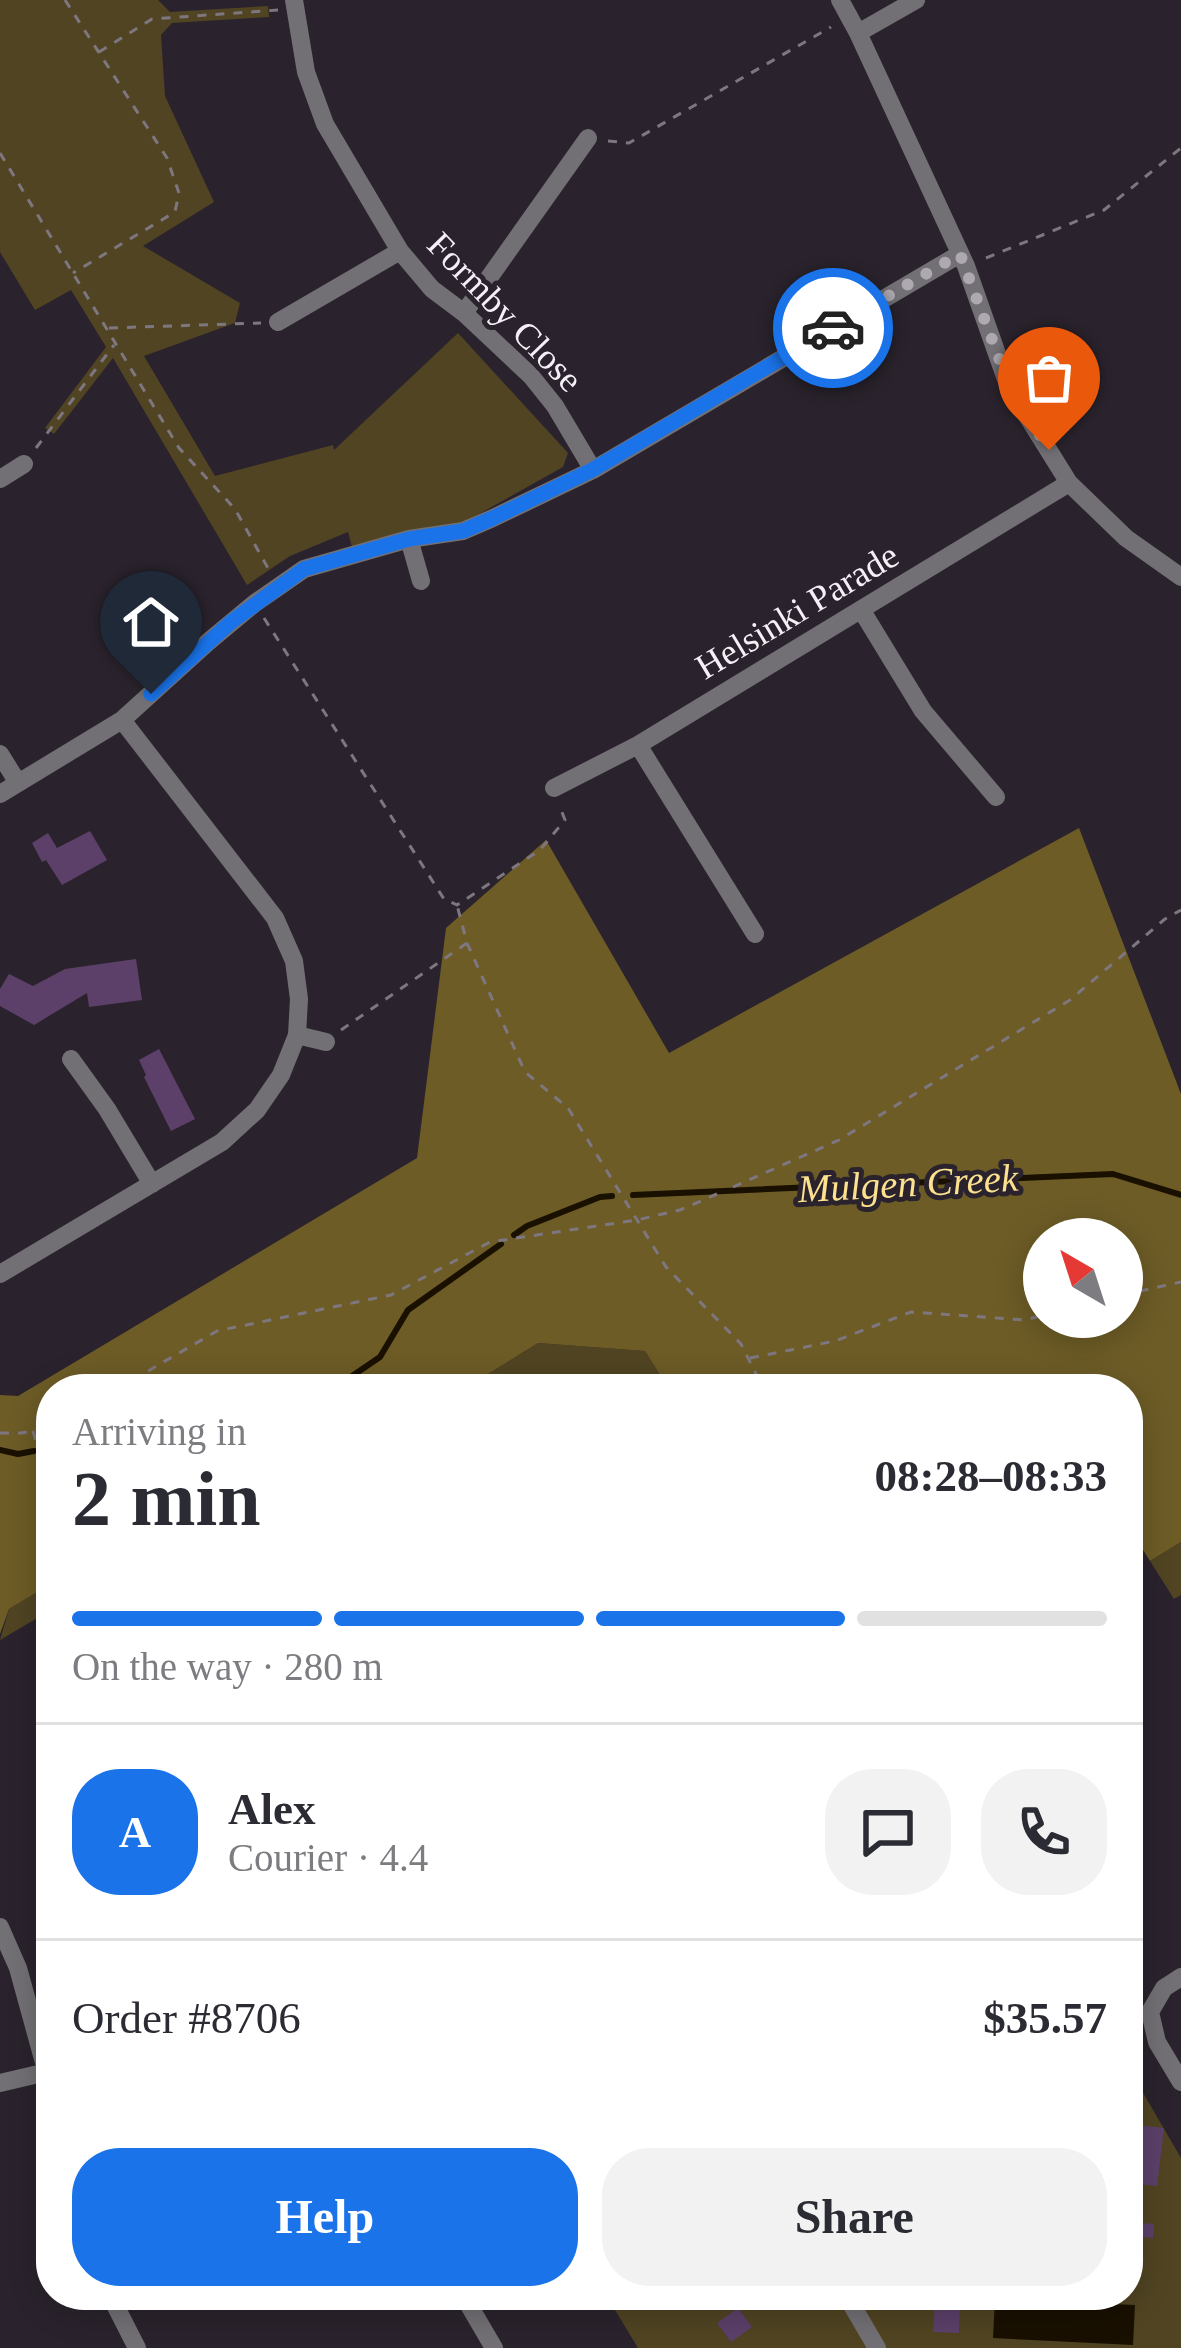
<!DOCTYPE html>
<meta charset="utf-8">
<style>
body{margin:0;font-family:"Times New Roman",serif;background:#f2f2f3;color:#2b2b33;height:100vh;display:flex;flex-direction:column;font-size:45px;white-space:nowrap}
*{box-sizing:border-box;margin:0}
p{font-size:39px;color:#7c7c81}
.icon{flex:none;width:66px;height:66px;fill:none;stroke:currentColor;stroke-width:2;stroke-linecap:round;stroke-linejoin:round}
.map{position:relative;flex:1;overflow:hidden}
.drawer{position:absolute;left:36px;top:1374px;width:1107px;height:936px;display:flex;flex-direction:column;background:#fff;border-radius:48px;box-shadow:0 6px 30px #0003}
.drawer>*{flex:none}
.needle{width:78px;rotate:321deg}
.tools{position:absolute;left:1023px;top:1218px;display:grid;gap:24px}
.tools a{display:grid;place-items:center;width:120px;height:120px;border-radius:50%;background:#fff;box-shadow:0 6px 30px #0003;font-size:60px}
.pin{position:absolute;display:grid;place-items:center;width:102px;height:102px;color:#fff;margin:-123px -51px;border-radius:50% 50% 50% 0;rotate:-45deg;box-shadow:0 0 12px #0007}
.pin .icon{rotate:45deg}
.courier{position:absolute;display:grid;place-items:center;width:120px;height:120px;margin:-60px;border:9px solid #1a73e8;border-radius:50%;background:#fff;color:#222;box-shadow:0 3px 15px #0007}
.headline em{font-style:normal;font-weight:600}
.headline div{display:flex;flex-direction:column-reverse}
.headline{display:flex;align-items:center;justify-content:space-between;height:204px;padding:0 36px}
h1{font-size:78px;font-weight:600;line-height:90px}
.bar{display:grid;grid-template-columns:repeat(4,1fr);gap:18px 12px;align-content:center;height:144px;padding:0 36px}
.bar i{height:15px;border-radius:9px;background:#e1e1e2}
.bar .active{background:#1a73e8}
.bar p{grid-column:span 4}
.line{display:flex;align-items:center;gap:30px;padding:0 36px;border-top:3px solid #e1e1e2}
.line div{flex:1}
.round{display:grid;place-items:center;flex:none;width:126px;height:126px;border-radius:48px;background:#f2f2f3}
.primary-button{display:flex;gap:24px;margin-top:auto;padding:24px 36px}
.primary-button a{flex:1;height:138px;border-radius:48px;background:#1a73e8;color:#fff;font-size:48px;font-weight:600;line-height:138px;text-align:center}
.primary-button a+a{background:#f2f2f3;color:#2b2b33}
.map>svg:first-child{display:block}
</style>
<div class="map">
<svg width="1181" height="2348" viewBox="0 0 1181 2348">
<rect width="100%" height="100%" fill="#2a232d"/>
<path fill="#504422" d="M0,0H158L170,12L268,6L269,17L172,23L161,35L165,96L214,202L143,246L240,303L235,323L144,356L215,476L333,445L334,450L458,333L568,453L563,467L463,523L352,547L348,532L290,556L247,585L113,358L54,434L45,428L106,347L71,290L35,310L0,252Z
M538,1343L645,1351L669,1389H464Z
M1181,1542V1595L1174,1599L1150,1561Z
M51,1584V1610L0,1640L9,1609Z
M1128,2067L1181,2158V2348H638L606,2295H1128Z"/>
<path fill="#6d5c26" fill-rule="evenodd" d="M1079,828L1181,1094V1542L1150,1561L1128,1526V1389H669L645,1351L538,1343L464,1389H51V1584L9,1609L0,1634V1395L18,1396L417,1158L446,928L546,840L669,1053ZM1044,1239H1122V1317H1044Z"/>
<path fill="#191000" d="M995,2299L1135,2305L1133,2345L993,2338Z"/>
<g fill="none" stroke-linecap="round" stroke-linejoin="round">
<path stroke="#191000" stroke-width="6" d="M633,1195L1113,1174L1181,1195
M514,1235L527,1226L600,1197L612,1196
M333,1389L380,1357L408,1310L501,1244
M0,1450L18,1454L34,1451
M43,1450L51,1448"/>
</g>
<path fill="#5c406a" d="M90,831L107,860L62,885L46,860L42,862L32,843L48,833L57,848Z
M136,959L142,1000L89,1007L87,993L34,1025L0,1006V989L9,974L33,986L65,969Z
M159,1049L195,1119L171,1131L144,1077L146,1075L139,1060Z
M1128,2124L1164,2128L1157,2186L1128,2183Z
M1128,2222L1154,2224L1153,2238L1128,2236Z
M935,2301L960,2302L959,2333L933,2332Z
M738,2308L752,2327L731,2342L717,2323Z"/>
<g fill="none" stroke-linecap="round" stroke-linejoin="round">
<path stroke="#7e7780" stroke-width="3" stroke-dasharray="9 9" stroke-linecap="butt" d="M65,0L167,158L179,193L175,212L73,273
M99,52L152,19L278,10
M608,141L629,143L831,27
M0,153L179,448L235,509L269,570
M986,258L1104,210L1181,148
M109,328L261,323
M36,448L114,345
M264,618L444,899L457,905L540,850L565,820L560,807
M467,943L525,1072L568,1108L666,1267L741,1344L756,1374L752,1389
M341,1030L467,943L457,905
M733,1187L839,1140L1070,1000L1165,919L1181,910
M1122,1295L1181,1282
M750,1358L835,1341L911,1312L1025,1320L1044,1315
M117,1389L217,1331L391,1295L490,1242L637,1220L680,1210L717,1194
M33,1431L51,1493
M0,1433H22L51,1427"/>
<path stroke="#737075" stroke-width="18" d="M294,0L306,72L325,124L400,251L432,289L464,313L531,376L555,406L593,470
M840,0L858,33L966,266L1008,385L1069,483L1126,538L1181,577
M858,33L916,0
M464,313L588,138
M278,322L400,251
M0,479L24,464
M409,539L421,581
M862,611L923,711L996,797
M638,745L755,934
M0,754L18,783
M554,788L638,745L1069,483
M0,794L122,720L208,642L255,603L304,569L409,539L463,531L493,518L593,470L960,254
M297,1035L326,1042
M71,1059L107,1109L152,1184
M0,1274L222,1142L257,1110L281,1075L297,1035L299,999L294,961L275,918L122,720
M0,1927L18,1968L51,2088
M1181,1977L1164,1988L1150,2012L1157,2042L1181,2082
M0,2083L47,2072
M110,2295L137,2348
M463,2295L494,2348
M846,2295L877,2348"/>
</g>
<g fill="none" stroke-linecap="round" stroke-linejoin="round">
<path stroke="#aea8b0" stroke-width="12" stroke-dasharray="0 21.6" d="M833,328L960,254L1009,385L1049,450"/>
<path stroke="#1a73e8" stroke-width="15" d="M151,694L231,622L304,569L409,539L463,531L493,518L592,470L833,328"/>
</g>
<g text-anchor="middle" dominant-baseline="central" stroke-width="10" stroke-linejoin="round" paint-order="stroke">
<g font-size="36" fill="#f5f0f7" stroke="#2a232d">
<text transform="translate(505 312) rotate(46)">Formby Close</text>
<text transform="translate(797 611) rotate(-31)">Helsinki Parade</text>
</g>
<g font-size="39" font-style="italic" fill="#fce18f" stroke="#2a232d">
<text transform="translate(908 1183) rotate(-3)">Mulgen Creek</text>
</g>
</g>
</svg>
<div class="tools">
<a><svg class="needle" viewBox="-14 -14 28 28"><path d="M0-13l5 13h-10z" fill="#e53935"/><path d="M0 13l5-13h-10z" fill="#7c7c81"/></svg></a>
</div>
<div class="pin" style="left:1049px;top:450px;background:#ea580c"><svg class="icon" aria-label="bag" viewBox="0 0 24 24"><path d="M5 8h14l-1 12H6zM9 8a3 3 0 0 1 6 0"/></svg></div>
<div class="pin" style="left:151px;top:694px;background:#1f2937"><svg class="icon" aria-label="home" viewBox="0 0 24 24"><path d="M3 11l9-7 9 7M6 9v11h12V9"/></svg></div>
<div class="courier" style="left:833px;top:328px"><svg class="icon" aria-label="car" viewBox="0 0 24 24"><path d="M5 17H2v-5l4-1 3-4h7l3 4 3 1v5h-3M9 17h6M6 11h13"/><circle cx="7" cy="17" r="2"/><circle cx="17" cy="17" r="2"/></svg></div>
<section class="drawer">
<div class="headline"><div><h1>2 min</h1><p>Arriving in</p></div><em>08:28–08:33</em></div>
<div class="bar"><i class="active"></i><i class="active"></i><i class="active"></i><i></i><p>On the way · 280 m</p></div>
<div class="line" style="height:216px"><b class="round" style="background:#1a73e8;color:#fff">A</b><div><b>Alex</b><p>Courier · 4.4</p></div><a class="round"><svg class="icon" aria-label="chat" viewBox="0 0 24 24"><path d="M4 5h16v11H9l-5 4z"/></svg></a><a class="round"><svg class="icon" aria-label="phone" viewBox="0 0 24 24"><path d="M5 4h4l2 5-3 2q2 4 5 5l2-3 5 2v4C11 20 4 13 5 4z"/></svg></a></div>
<div class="line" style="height:156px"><div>Order #8706</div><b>$35.57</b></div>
<div class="primary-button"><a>Help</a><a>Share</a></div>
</section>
</div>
